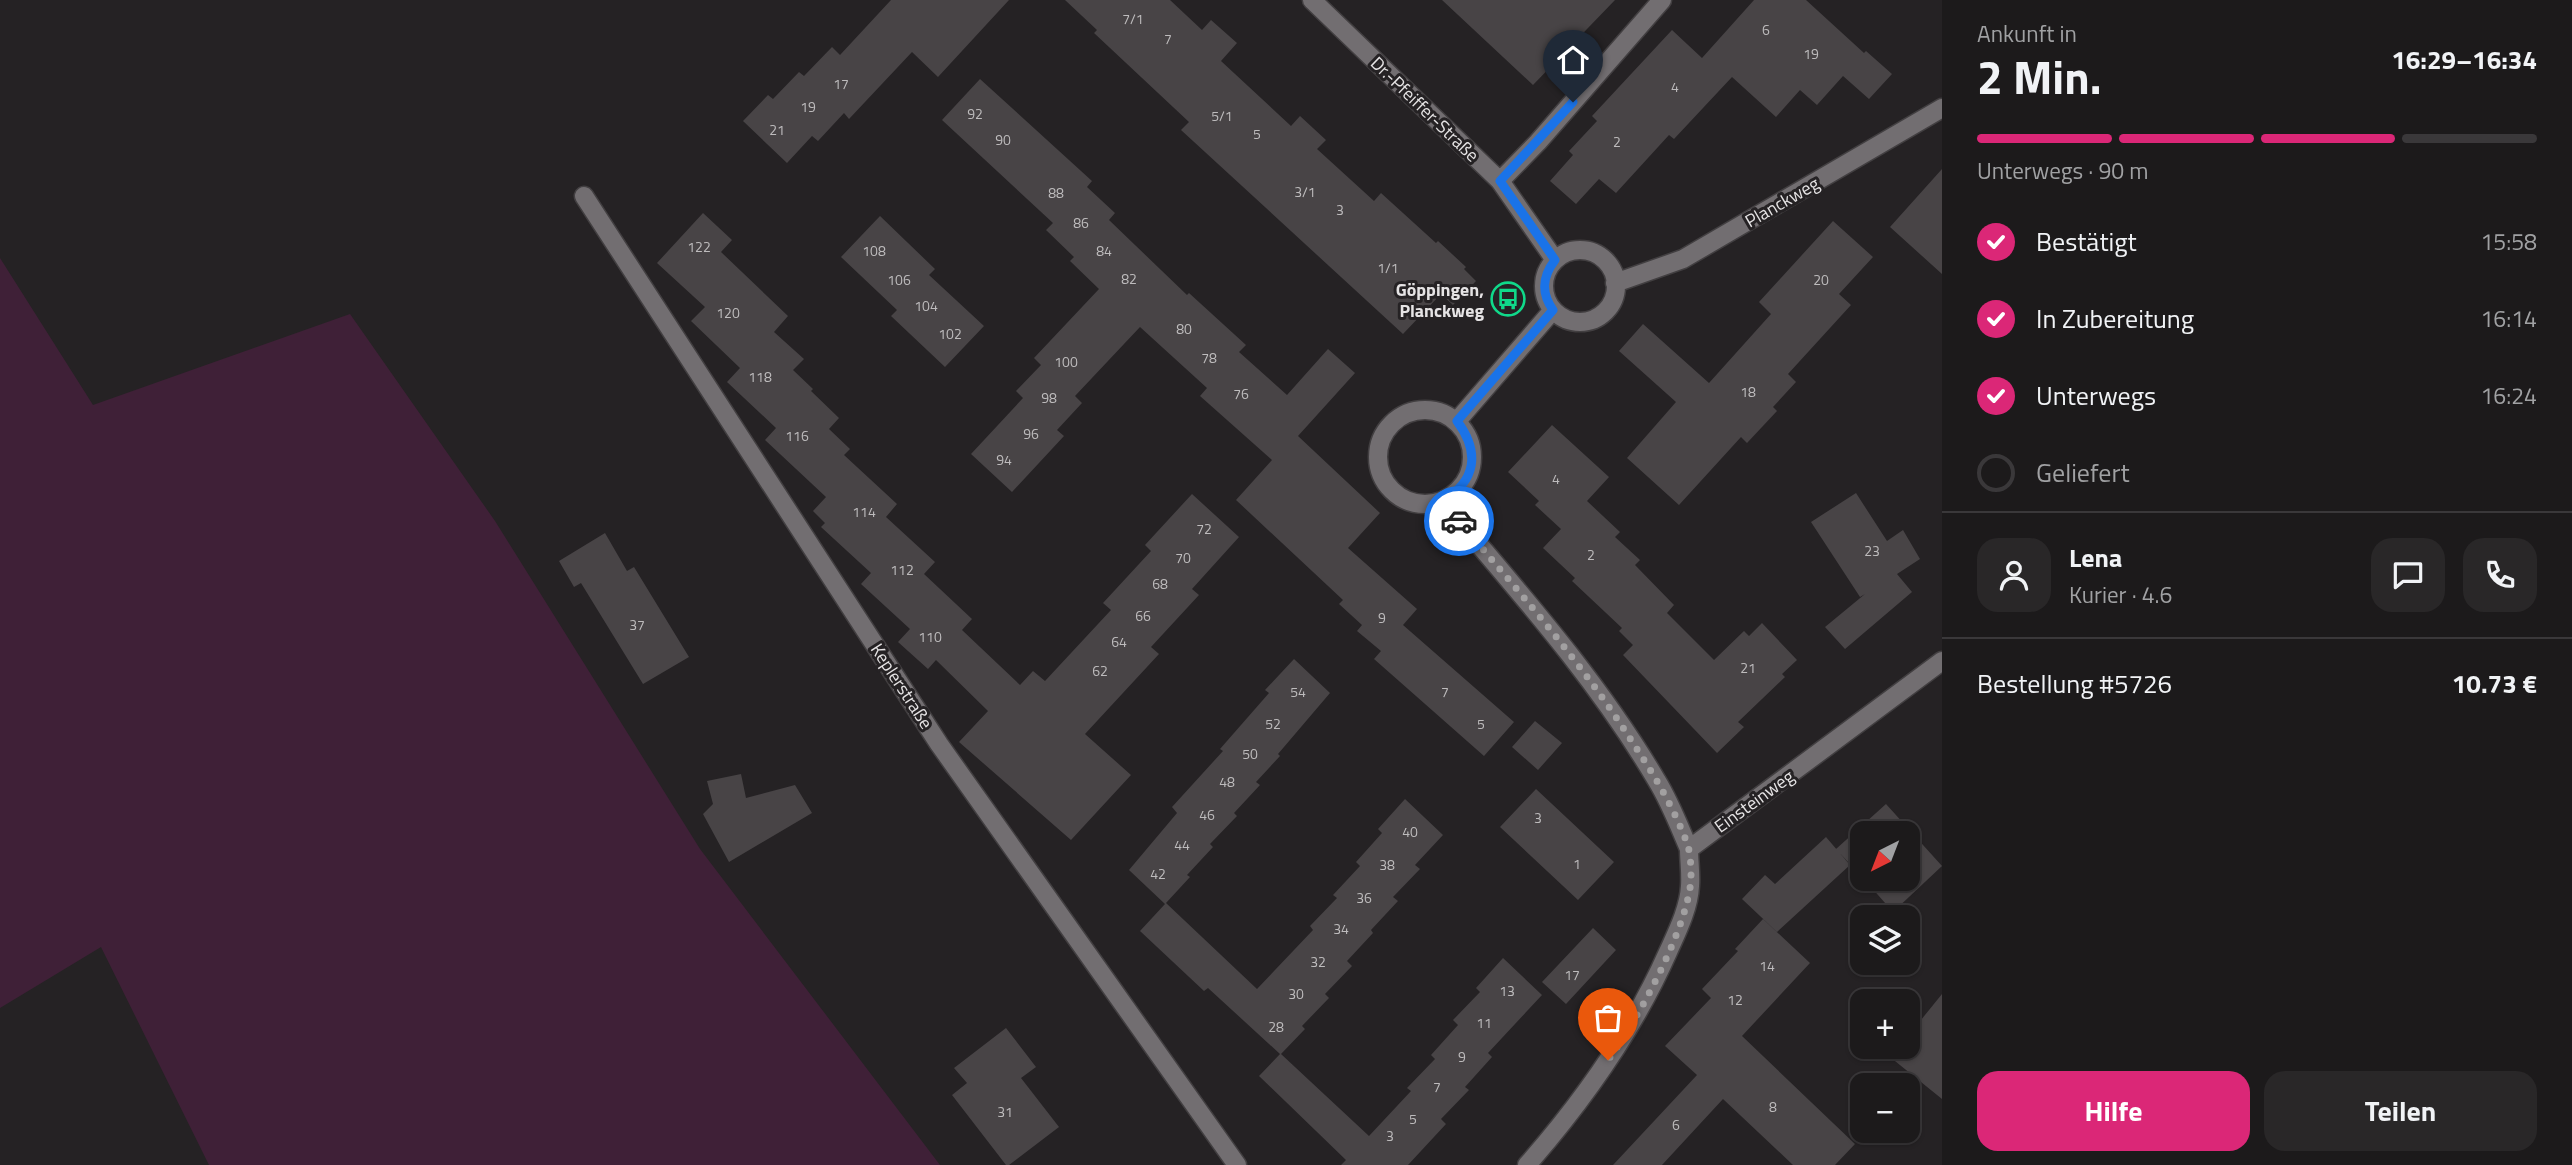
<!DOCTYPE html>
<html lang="de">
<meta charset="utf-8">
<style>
body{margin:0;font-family:"Titillium Web",sans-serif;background:#292728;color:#f1f3f6;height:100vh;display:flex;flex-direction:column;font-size:26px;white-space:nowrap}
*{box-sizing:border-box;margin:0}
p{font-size:23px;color:#a0a1a3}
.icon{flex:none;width:38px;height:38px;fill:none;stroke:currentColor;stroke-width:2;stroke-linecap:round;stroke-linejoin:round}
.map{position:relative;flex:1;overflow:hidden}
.side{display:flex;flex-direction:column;background:#1c1a1b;width:630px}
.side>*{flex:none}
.needle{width:46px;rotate:222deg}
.controls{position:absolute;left:1850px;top:821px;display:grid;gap:14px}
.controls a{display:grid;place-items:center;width:70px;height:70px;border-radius:14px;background:#1c1a1b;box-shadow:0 2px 5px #0004,0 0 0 2px #3a383a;font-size:35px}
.pin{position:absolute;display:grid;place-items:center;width:60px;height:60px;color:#fff;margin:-72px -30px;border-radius:50% 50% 50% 0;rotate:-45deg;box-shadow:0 0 7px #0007}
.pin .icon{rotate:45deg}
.courier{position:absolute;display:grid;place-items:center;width:70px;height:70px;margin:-35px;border:5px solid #1a73e8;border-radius:50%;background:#fff;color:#222;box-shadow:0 2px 9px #0007}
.head em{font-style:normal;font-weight:700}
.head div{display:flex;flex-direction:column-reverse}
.head{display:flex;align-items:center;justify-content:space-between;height:119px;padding:0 35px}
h1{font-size:46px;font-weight:700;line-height:52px}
.bar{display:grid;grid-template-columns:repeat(4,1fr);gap:10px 7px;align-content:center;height:84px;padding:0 35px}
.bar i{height:9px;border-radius:5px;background:#3a383a}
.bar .on{background:#db2777}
.bar p{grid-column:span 4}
.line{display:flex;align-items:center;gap:18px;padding:0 35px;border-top:2px solid #3a383a}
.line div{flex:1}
.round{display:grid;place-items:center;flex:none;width:74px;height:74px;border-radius:21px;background:#292728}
ol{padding:0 35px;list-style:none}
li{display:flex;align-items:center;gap:21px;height:77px}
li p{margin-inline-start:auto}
li .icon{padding:7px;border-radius:50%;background:#db2777;color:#fff;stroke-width:4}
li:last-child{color:#a0a1a3}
li i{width:38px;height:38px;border:4px solid #3a383a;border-radius:50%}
.primary-button{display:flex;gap:14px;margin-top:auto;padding:14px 35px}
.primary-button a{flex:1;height:80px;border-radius:21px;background:#db2777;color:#fff;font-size:28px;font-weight:700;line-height:80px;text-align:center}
.primary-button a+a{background:#292728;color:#f1f3f6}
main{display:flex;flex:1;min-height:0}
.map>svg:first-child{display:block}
</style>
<main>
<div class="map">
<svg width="1942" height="1165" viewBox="0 0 1942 1165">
<rect width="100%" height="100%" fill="#252224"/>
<path fill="#3f2037" d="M0,258L93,405L350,314L495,521L700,849L940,1165H209L101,947L0,1008Z"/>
<path fill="#484446" d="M891,0H1009L938,77L912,52L849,119L844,113L818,141L812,136L787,163L743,121L768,95L773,99L799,72L804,76L832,47L840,55Z
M1065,0H1170L1202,30L1211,20L1237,43L1221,61L1291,126L1300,116L1326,140L1317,149L1374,201L1381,193L1436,243L1438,241L1466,267L1464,269L1476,281L1453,305L1441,294L1403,334L1181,130L1189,122L1094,33L1097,30Z
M1442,0H1615L1533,85Z
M1754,0H1806L1864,53L1866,51L1892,74L1869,99L1843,76L1817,105L1800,90L1776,117L1732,77L1674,139L1669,135L1616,193L1599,179L1576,204L1550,181L1573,155L1569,151L1597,121L1592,116L1672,30L1702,58Z
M980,79L1092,181L1087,187L1115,213L1109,220L1187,295L1189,293L1246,345L1239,352L1287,395L1328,349L1355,373L1298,436L1380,513L1348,548L1417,609L1403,625L1514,722L1484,756L1374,659L1381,651L1357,631L1362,625L1339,604L1343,600L1236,500L1272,460L1200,396L1207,388L1140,327L1075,396L1082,403L1057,430L1064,436L1012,492L971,454L1023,398L1016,391L1041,365L1034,358L1099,289L1070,261L1074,257L1046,230L1053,223L942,120Z
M1942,169V274L1890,227Z
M703,213L732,240L721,252L788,316L774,332L804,359L793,370L813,389L811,391L839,418L829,429L850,449L844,455L897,504L886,517L935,562L924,574L972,619L962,630L1020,685L1033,671L1045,681L1111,610L1103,603L1151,551L1145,545L1192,494L1239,537L1192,589L1199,595L1151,647L1159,654L1085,734L1131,775L1071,840L959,742L988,711L936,660L928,669L898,642L910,629L861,584L871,573L821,527L825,523L813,511L826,497L765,440L776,428L727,382L740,368L691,321L705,307L657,263Z
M880,216L935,269L929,275L984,326L945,367L891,316L897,310L841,257Z
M1833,221L1873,257L1839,294L1851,305L1788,374L1796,382L1773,407L1777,411L1747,443L1741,437L1679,505L1627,458L1676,402L1619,351L1643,324L1709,383L1771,314L1759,302Z
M1552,425L1609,477L1587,501L1620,532L1615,537L1640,560L1635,565L1674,605L1667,613L1714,660L1744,631L1749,636L1762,623L1797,660L1782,674L1785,677L1738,722L1744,727L1717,753L1623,655L1633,645L1619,631L1622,628L1572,581L1575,578L1543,548L1561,529L1535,505L1539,501L1508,472Z
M1856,493L1887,541L1903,530L1920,559L1897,574L1912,592L1845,649L1825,627L1865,594L1860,597L1811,522Z
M605,533L627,571L634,567L689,657L643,684L581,583L574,587L559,561Z
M1294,659L1330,693L1278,754L1280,756L1256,782L1260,785L1234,813L1237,816L1210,844L1213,847L1187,875L1190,877L1166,903L1257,989L1313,930L1310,926L1337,898L1333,895L1360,866L1356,862L1382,833L1378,829L1405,799L1443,835L1415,865L1420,869L1393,897L1398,901L1371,930L1373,933L1347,961L1352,966L1325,994L1329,998L1302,1026L1305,1029L1281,1054L1369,1136L1411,1091L1407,1088L1435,1059L1431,1055L1458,1025L1453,1020L1480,992L1476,988L1503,958L1542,995L1488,1053L1492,1057L1465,1087L1469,1090L1441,1119L1446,1124L1408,1165H1341L1346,1160L1259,1076L1280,1054L1208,988L1204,991L1140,931L1165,904L1129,870L1177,813L1172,807L1223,751L1220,749L1269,693L1265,690Z
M1535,721L1562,743L1538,770L1512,747Z
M741,774L746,798L795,785L812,813L729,862L703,814L713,804L707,781Z
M1536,789L1614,862L1578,900L1500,827Z
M1886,804L1942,866L1893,912L1863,878H1908V833H1862V877L1836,849Z
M1826,837L1850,865L1777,932L1742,899L1765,875L1775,884Z
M1763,919L1810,963L1742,1036L1855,1144L1835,1165H1793L1723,1099L1662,1165H1613L1697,1075L1665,1046L1711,998L1702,989L1738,951L1735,949Z
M1593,928L1616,950L1566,1004L1542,982Z
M1942,994V1099L1890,1057L1899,1046H1908V1036Z
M1006,1028L1036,1067L1021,1078L1059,1127L1009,1165H1006L952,1095L967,1083L954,1068Z"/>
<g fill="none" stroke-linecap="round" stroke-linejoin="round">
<defs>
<path id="street" d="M1312,0L1500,181L1555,260
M1500,181L1538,142L1662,0
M584,196L939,744L1237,1165
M1544 286a36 36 0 1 1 72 0a36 36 0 1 1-72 0Z
M1615,283L1683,259L1942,108
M1378 457a47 47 0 1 1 94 0a47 47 0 1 1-94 0Z
M1457,421L1553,310
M1442,501C1518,591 1597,679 1657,781C1670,802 1679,826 1689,849
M1527,1165C1584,1100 1633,1031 1668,952C1677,932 1689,908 1690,886C1691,874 1689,861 1689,849L1942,661"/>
</defs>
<use href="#street" stroke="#423f41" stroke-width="21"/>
<use href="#street" stroke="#726e71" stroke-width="18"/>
</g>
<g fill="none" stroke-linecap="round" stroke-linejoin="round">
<path stroke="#a2a0a1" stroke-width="7" stroke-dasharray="0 12.6" d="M1459,521C1520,593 1583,664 1633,743C1654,775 1675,809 1688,846C1691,857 1692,877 1690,888C1682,938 1638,1019 1608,1060"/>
<path stroke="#1a73e8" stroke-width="9" d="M1459,521L1442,501C1477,481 1480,452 1457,421L1553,310C1541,293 1542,277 1555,260L1500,181L1573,102"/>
</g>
<defs>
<symbol id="bus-ring" viewBox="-11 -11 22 22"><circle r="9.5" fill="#252224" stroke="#10d98a" stroke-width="1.5"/><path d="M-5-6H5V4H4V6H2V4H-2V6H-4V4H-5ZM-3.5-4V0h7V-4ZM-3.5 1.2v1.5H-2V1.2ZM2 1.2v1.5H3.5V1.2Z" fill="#10d98a"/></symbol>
</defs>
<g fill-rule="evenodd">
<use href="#bus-ring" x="1489" y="280" width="38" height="38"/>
</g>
<g text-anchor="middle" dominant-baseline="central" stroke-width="6" stroke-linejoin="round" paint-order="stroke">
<g font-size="14" fill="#bebcbd">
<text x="1133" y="18">7/1</text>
<text x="1766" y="29">6</text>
<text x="1168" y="38">7</text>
<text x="1811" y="53">19</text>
<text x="841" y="83">17</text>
<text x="1675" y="86">4</text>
<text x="808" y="106">19</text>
<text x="975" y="113">92</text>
<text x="1222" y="115">5/1</text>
<text x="777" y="129">21</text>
<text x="1257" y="133">5</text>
<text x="1003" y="139">90</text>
<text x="1617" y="141">2</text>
<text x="1305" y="191">3/1</text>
<text x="1056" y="192">88</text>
<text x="1340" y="209">3</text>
<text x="1081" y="222">86</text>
<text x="699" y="246">122</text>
<text x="874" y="250">108</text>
<text x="1104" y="250">84</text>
<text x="1388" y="267">1/1</text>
<text x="1129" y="278">82</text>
<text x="899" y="279">106</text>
<text x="1821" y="279">20</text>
<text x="926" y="305">104</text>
<text x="728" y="312">120</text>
<text x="1184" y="328">80</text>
<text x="950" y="333">102</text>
<text x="1209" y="357">78</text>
<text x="1066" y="361">100</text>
<text x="760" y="376">118</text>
<text x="1748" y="391">18</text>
<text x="1241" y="393">76</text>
<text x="1049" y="397">98</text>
<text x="1031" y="433">96</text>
<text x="797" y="435">116</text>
<text x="1004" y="459">94</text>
<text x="1556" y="478">4</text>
<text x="864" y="511">114</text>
<text x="1204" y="528">72</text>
<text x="1872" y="550">23</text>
<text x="1591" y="554">2</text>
<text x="1183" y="557">70</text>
<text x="902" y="569">112</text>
<text x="1160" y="583">68</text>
<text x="1143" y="615">66</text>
<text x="1382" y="617">9</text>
<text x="637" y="624">37</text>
<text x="930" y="636">110</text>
<text x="1119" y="641">64</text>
<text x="1748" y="667">21</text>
<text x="1100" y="670">62</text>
<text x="1298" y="691">54</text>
<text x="1445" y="691">7</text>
<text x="1273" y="723">52</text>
<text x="1481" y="723">5</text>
<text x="1250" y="753">50</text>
<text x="1227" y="781">48</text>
<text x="1207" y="814">46</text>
<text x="1538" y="817">3</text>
<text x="1410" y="831">40</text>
<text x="1182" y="844">44</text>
<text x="1577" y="863">1</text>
<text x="1387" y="864">38</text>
<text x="1158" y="873">42</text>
<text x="1364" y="897">36</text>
<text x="1341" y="928">34</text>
<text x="1318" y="961">32</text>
<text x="1767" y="965">14</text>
<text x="1572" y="974">17</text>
<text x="1507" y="990">13</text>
<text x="1296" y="993">30</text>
<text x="1735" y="999">12</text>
<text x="1484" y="1022">11</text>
<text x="1276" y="1026">28</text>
<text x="1462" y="1056">9</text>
<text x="1437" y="1086">7</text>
<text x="1773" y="1106">8</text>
<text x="1005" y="1111">31</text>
<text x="1413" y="1118">5</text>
<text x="1676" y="1124">6</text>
<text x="1390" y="1135">3</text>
</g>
<g font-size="18" fill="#e6e4e5" stroke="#252224">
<text transform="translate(1425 109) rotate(44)">Dr.-Pfeiffer-Straße</text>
<text transform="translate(1782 202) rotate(-30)">Planckweg</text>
<text transform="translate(902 686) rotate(57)">Keplerstraße</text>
<text transform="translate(1754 801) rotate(-36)">Einsteinweg</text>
</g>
<g font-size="18" font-weight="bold" fill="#e6e4e5" stroke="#252224" text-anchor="end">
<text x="1484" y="289">Göppingen,<tspan x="1484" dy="21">Planckweg</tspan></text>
</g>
</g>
</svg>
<div class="controls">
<a><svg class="needle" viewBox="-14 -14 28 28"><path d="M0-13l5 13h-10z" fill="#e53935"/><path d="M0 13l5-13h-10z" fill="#a0a1a3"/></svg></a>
<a><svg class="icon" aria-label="layers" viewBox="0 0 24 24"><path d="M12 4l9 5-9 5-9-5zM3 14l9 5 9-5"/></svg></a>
<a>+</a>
<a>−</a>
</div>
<div class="pin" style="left:1608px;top:1060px;background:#ea580c"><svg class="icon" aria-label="bag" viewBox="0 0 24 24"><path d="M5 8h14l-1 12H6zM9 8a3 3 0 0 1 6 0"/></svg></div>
<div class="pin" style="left:1573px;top:102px;background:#1f2937"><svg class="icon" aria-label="home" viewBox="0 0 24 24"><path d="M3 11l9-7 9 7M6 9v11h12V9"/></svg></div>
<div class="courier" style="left:1459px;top:521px"><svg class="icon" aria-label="car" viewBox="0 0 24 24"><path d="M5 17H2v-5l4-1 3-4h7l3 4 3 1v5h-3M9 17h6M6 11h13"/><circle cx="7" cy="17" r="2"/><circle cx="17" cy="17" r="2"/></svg></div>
</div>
<section class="side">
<div class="head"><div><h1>2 Min.</h1><p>Ankunft in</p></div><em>16:29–16:34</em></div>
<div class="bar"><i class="on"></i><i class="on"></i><i class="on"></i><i></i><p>Unterwegs · 90 m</p></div>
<ol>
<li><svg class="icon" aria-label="check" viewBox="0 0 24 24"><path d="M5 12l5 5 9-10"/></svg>Bestätigt<p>15:58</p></li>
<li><svg class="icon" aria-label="check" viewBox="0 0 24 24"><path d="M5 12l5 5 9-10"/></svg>In Zubereitung<p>16:14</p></li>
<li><svg class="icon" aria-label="check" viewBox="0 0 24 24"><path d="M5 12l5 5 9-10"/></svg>Unterwegs<p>16:24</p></li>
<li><i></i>Geliefert</li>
</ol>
<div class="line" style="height:126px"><a class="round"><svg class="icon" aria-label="person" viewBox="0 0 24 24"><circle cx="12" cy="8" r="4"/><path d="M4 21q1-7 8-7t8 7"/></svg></a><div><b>Lena</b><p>Kurier · 4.6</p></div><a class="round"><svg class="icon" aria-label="chat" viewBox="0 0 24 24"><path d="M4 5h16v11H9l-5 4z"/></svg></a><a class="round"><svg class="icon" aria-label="phone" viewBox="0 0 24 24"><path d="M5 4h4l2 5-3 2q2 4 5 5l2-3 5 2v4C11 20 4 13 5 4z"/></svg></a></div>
<div class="line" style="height:91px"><div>Bestellung #5726</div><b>10.73 €</b></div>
<div class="primary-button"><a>Hilfe</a><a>Teilen</a></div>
</section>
</main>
